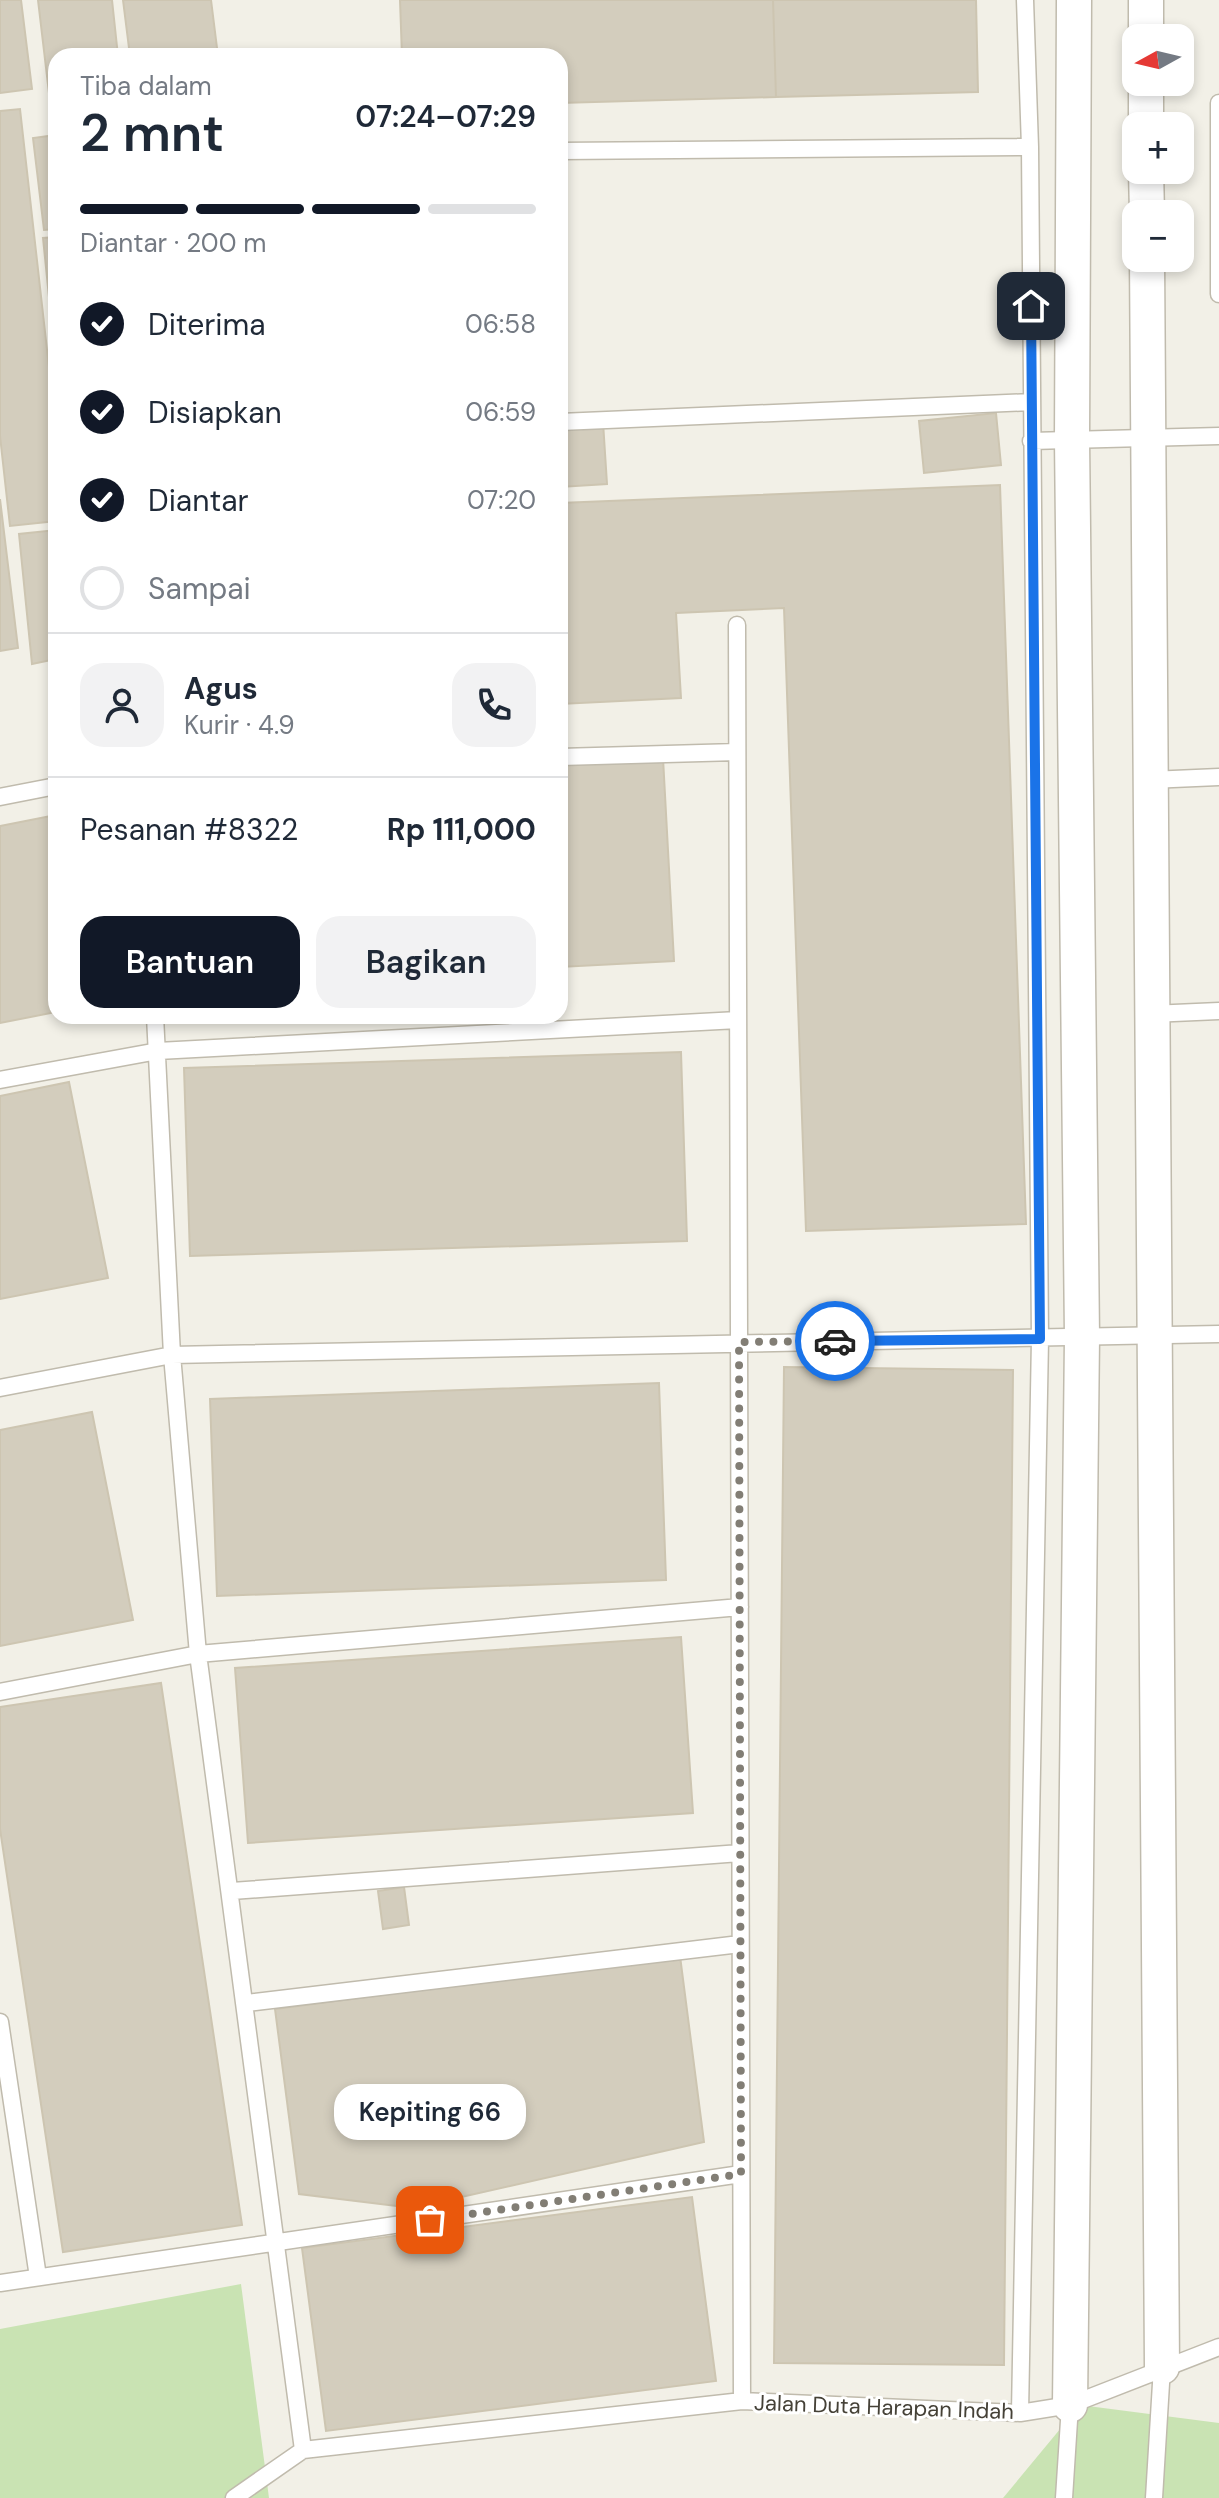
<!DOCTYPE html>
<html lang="id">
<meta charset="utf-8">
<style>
body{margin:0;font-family:"DM Sans",sans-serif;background:#f2f2f3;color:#1f2937;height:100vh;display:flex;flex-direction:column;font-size:30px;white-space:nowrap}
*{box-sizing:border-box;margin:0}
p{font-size:26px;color:#747a83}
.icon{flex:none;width:44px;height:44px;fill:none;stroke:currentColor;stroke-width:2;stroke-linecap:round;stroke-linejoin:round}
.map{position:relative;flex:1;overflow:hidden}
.panel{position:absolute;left:48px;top:48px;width:520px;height:976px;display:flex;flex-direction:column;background:#fff;border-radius:24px;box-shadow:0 4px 12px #0003}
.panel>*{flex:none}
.needle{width:52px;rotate:262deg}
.buttons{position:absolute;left:1122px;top:24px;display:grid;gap:16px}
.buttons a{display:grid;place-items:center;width:72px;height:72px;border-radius:16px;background:#fff;box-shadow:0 4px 12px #0003;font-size:40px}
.pin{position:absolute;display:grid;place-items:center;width:68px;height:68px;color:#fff;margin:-34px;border-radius:16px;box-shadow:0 4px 12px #0006}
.courier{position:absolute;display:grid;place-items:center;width:80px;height:80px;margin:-40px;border:6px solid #1a73e8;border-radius:50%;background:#fff;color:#222;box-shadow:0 2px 10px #0007}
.bubble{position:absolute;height:56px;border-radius:24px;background:#fff;box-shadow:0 4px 12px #0003;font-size:26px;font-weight:600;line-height:56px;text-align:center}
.head em{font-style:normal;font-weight:600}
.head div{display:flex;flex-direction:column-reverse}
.head{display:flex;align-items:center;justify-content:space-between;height:136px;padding:0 32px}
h1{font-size:52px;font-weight:600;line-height:60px}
.bar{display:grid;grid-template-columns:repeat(4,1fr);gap:12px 8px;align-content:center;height:96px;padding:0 32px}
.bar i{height:10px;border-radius:6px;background:#e0e1e3}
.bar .on{background:#111827}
.bar p{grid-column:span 4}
.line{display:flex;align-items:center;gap:20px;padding:0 32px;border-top:2px solid #e0e1e3}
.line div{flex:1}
.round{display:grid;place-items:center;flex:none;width:84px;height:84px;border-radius:24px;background:#f2f2f3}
ol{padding:0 32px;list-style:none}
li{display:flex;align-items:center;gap:24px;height:88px}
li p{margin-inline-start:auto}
li .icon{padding:8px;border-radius:50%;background:#111827;color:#fff;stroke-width:4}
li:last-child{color:#747a83}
li i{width:44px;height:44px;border:4px solid #e0e1e3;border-radius:50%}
.action{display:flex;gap:16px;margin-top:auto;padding:16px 32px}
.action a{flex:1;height:92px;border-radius:24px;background:#111827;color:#fff;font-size:32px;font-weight:600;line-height:92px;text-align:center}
.action a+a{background:#f2f2f3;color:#1f2937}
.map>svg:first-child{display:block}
</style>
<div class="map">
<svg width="1219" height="2498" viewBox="0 0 1219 2498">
<rect width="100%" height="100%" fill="#f2f0e7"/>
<path fill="#c9e3b3" d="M241,2284L269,2498H0V2329Z
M1080,2405L1219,2423V2498H1003Z"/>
<path fill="#d3cdbd" stroke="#cdc5b1" stroke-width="2" d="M0,0H21L32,89L0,93Z
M38,0H112L118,56H56V127H53Z
M123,0H211L218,56H130Z
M400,0H773L776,97L560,103V56H402Z
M773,0H976L978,92L776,97Z
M20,109L56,430V521L10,526L0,436V111Z
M56,135V229L44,230L33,138Z
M56,237V366L43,238Z
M996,413L1001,465L924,473L919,421Z
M603,422L607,484L560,487V425Z
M1000,485L1026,1224L806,1231L784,608L676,613L681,698L560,704V503Z
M0,499L18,648L0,651Z
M56,530V659L32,664L19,534Z
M663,758L674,961L560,967V763Z
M56,815V1012L0,1023V826Z
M681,1052L687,1241L190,1256L184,1068Z
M69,1082L108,1278L0,1299V1096Z
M784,1367L1013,1370L1004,2365L774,2363Z
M659,1383L666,1580L217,1596L210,1399Z
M92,1412L133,1620L0,1646V1430Z
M681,1637L693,1813L248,1843L235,1668Z
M161,1683L242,2225L63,2252L0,1829V1707Z
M404,1887L409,1925L383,1929L378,1891Z
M680,1956L704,2142L413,2208L299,2194L275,2009Z
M692,2197L716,2381L326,2431L302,2248Z"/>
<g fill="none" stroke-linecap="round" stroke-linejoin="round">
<defs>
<path id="lane" d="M1219,103V294
M560,151L1030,147
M560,422L1031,402
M1031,441L1219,436
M737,625L742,2401
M560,757L737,752
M1150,780L1219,777
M0,797L56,786
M1151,1014L1219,1011
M155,1016L172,1355L198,1654L303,2450
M0,1080L158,1051L738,1020
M0,1388L172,1355L1219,1334
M0,1692L198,1654L740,1607
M232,1891L740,1853
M247,2003L740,1944
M0,2022L38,2277
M0,2283L741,2174
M1020,2413L1040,1339L1030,147L1025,0
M234,2498L303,2450L742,2401L1020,2413L1070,2405L1219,2347
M1064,2498L1070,2405
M1154,2498L1162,2367"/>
<path id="street" d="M1146,0V38
M1146,82V126
M1146,170L1147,214
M1147,258L1162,2367
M1070,2405L1082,1337L1072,439L1074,0"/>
</defs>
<use href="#lane" stroke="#c0bbad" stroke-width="19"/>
<use href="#street" stroke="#c0bbad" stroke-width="37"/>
<use href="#lane" stroke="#fff" stroke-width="16"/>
<use href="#street" stroke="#fff" stroke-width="34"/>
</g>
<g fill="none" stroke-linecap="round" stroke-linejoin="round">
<path stroke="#827e75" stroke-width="8" stroke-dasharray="0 14.4" d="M430,2220L741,2174L739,1342L835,1341"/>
<path stroke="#1a73e8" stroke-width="10" d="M835,1341L1040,1339L1031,306"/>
</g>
<g text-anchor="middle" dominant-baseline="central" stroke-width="6" stroke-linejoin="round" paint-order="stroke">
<g font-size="22" fill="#454137" stroke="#fff">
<text transform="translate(884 2407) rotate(2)">Jalan Duta Harapan Indah</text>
</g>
</g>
</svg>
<div class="buttons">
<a><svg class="needle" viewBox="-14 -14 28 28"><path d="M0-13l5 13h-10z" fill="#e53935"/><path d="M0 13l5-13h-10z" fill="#747a83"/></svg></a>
<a>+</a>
<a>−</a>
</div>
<div class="pin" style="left:430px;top:2220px;background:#ea580c"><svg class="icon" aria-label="bag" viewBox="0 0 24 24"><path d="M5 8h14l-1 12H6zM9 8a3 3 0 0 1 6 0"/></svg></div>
<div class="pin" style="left:1031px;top:306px;background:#1f2937"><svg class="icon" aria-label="home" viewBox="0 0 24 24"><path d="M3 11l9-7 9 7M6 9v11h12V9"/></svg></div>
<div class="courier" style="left:835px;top:1341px"><svg class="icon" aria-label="car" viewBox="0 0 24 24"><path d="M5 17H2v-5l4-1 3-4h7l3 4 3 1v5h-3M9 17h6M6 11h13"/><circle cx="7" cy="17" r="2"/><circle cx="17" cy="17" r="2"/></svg></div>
<div class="bubble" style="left:334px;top:2084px;width:192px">Kepiting 66</div>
<section class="panel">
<div class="head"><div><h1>2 mnt</h1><p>Tiba dalam</p></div><em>07:24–07:29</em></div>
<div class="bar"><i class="on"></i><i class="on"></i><i class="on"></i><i></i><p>Diantar · 200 m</p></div>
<ol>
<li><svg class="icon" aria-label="check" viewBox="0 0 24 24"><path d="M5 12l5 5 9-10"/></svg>Diterima<p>06:58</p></li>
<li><svg class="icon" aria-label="check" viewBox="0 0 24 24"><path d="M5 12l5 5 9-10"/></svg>Disiapkan<p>06:59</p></li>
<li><svg class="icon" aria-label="check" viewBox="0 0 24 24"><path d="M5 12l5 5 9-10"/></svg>Diantar<p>07:20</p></li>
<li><i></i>Sampai</li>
</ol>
<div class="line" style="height:144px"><a class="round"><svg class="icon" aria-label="person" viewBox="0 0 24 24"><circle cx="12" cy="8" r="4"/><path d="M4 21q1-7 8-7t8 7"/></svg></a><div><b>Agus</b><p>Kurir · 4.9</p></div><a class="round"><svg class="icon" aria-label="phone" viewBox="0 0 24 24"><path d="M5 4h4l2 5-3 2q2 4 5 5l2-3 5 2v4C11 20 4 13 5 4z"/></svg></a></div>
<div class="line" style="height:104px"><div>Pesanan #8322</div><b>Rp 111,000</b></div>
<div class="action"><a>Bantuan</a><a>Bagikan</a></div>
</section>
</div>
